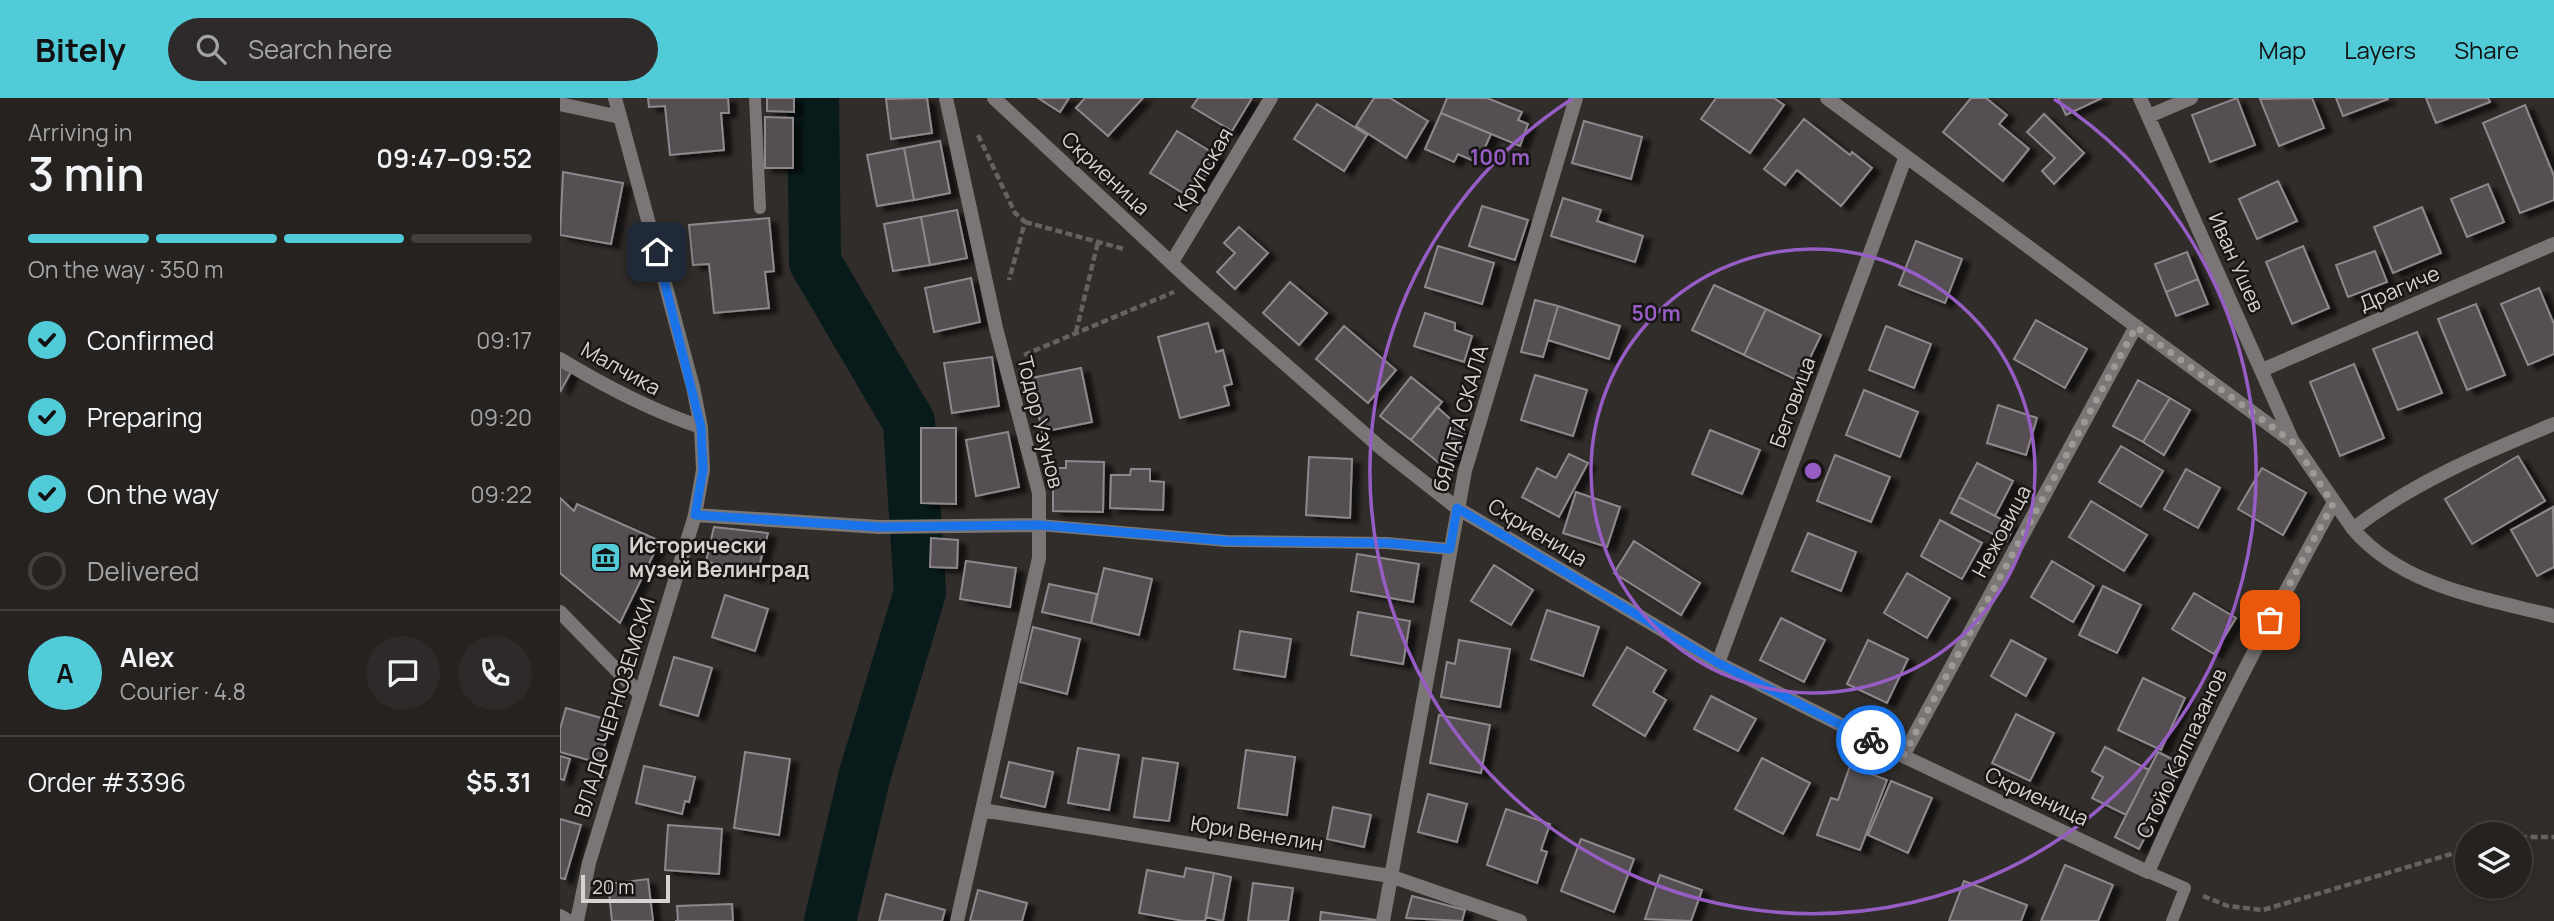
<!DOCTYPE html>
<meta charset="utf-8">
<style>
body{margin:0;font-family:Manrope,sans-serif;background:#2d2a29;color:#f1f3f6;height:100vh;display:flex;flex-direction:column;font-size:26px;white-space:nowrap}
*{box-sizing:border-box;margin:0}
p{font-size:23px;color:#a3a4a5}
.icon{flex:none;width:38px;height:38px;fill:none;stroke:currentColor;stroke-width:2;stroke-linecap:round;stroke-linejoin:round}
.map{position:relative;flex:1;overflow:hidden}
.details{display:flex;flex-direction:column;background:#252220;width:560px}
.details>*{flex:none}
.fabs{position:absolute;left:1895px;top:724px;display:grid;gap:14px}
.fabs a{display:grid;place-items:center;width:77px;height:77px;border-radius:50%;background:#252220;box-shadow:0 4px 10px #0003,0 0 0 2px #423f3e;font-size:35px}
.scale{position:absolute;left:21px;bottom:18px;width:89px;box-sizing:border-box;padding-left:7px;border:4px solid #d6d3d1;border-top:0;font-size:19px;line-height:24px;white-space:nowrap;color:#d6d3d1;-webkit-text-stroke:5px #181614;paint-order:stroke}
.pin{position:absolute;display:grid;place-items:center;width:60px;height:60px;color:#fff;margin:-30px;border-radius:14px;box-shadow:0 4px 10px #0006}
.courier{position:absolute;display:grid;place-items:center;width:70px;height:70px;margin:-35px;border:5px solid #1a73e8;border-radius:50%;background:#fff;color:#222;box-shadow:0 2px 9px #0007}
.overview em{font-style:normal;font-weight:600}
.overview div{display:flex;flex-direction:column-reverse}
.overview{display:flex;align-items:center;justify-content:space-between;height:119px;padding:0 28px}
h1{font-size:46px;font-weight:600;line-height:52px}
.bar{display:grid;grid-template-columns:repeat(4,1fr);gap:10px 7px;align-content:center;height:84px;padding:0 28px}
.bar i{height:9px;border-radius:5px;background:#423f3e}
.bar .current{background:#52cbd8}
.bar p{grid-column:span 4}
.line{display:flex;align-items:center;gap:18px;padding:0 28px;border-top:2px solid #423f3e}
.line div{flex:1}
.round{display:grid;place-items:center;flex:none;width:74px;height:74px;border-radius:37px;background:#2d2a29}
ol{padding:0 28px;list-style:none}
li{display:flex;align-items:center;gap:21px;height:77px}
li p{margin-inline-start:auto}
li .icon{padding:7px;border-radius:50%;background:#52cbd8;color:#111;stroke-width:4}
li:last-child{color:#a3a4a5}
li i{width:38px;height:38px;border:4px solid #423f3e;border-radius:50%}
header{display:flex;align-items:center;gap:42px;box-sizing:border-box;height:98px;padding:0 35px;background:#52cbd8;color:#111}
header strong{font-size:33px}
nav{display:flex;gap:38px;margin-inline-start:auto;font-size:24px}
.search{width:490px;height:63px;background:#2d2a29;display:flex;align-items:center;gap:18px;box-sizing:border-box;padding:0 24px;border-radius:38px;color:#a3a4a5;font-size:26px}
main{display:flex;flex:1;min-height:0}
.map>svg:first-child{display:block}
</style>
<header>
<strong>Bitely</strong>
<div class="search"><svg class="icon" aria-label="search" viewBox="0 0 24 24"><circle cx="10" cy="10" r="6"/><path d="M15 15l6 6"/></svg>Search here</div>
<nav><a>Map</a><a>Layers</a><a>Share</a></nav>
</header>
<main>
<section class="details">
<div class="overview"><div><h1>3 min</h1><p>Arriving in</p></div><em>09:47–09:52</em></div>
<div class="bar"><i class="current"></i><i class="current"></i><i class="current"></i><i></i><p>On the way · 350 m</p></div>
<ol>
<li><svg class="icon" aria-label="check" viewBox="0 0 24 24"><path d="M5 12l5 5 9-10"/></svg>Confirmed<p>09:17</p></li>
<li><svg class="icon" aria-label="check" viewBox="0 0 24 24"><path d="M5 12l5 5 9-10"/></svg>Preparing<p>09:20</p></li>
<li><svg class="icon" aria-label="check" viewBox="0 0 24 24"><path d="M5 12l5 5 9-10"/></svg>On the way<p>09:22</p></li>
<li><i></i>Delivered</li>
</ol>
<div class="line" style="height:126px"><b class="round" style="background:#52cbd8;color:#111">A</b><div><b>Alex</b><p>Courier · 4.8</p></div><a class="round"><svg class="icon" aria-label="chat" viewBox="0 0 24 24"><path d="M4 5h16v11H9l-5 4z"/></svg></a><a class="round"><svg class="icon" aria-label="phone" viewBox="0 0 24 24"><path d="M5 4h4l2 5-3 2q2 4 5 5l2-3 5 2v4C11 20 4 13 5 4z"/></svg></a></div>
<div class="line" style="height:91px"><div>Order #3396</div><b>$5.31</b></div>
</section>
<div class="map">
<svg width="1994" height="823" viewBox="0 0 1994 823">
<defs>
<filter id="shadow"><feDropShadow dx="8" dy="4.5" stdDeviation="2" flood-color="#0009"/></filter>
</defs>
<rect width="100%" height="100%" fill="#312d2a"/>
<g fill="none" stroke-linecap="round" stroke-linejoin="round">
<path stroke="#081a1a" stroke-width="52" d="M253,0L255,164L349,324L360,494L305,676L270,823"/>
</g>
<path fill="#544f52" stroke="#8e888c" stroke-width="2" filter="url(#shadow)" d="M88,0H168L169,15H161L164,52L110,57L105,8L89,9Z
M207,0H234V14L207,13Z
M367,0L372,35L331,41L326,1Z
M478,0H509L500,14Z
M525,0H583L548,38L516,10Z
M638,0H692L672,33L632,9Z
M814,0H830L868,23L846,60L796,28Z
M887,0H927L962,14L958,22L968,26L960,48L881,15Z
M1156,0H1214L1224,7L1190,55L1141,21Z
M1411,0H1426L1447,17L1439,26L1469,51L1443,83L1383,34Z
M1498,0H1542L1506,17Z
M1677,0L1695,47L1650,64L1632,17Z
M1752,0L1764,30L1719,48L1700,1Z
M1776,0H1828V1L1783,18Z
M1866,0H1928L1930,4L1876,25Z
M757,6L807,37L784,73L734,41Z
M1965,7L1994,78V102L1960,115L1923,25Z
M881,15L931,36L918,65L898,56L894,64L865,51Z
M1484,16L1524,55L1494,86L1482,73L1495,60L1467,34Z
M205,19L233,20V70H205Z
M1244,21L1290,57L1292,54L1312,70L1281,108L1237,72L1225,87L1204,71Z
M1024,23L1082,39L1071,81L1012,65Z
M617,33L658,58L631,100L590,75Z
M380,43L390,95L354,102L344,50Z
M344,50L354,102L317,108L307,57Z
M3,74L63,85L51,146L0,137Z
M1718,83L1737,123L1697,141L1679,101Z
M1928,86L1944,124L1907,139L1891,101Z
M1003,100L1041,112L1037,123L1083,138L1075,164L991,138Z
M922,108L968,122L955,162L909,148Z
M1862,109L1881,155L1833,175L1814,129Z
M397,112L407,160L370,167L361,119Z
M361,119L370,167L333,173L324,126Z
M209,120L214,173L205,174L209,210L154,215L149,166L133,167L129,127Z
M679,129L708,155L675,191L657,174L675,155L664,145Z
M1356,143L1402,161L1385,205L1339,187Z
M878,148L934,165L922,206L865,189Z
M1743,148L1769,210L1732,226L1706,164Z
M1815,153L1827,184L1788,199L1776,167Z
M1627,154L1638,181L1606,194L1595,166Z
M411,180L420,224L374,234L365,190Z
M1638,181L1648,206L1616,218L1606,194Z
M730,184L767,215L739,247L703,215Z
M1154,187L1206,211L1184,257L1132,232Z
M1979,190L1994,226V256L1968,267L1941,206Z
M975,202L998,208L983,259L961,254Z
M1916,206L1945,277L1907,292L1878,221Z
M998,208L1060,228L1049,261L988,242Z
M1206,211L1261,237L1239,283L1184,257Z
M865,215L895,225V232L912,238L904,264L854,248Z
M1476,222L1527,251L1505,290L1454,261Z
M648,225L656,254L663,252L672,286L664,288L669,307L620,320L598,239Z
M784,228L836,272L808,305L756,261Z
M1326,228L1371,246L1354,290L1309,272Z
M1857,234L1882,295L1838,312L1813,251Z
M432,259L439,308L392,315L384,265Z
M1794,266L1824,340L1780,358L1750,284Z
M0,268L11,274L0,294Z
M521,270L532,324L482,334L471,280Z
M975,277L1027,292L1013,338L961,322Z
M851,279L882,304L851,342L820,318Z
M1578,282L1610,300L1583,344L1553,328Z
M1304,292L1358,314L1340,359L1286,337Z
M1610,300L1630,312L1604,357L1583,344Z
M1438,307L1477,320L1466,357L1427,345Z
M877,309L905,334L898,360L879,365L851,342Z
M361,330H396V406L361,405Z
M1150,332L1200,352L1182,396L1132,376Z
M448,334L459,389L416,398L406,342Z
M1561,348L1603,373L1581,409L1539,384Z
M1009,356L1028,365L999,419L962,399L977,370L996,380Z
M1275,357L1330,379L1311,424L1257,403Z
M1958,358L1985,403L1912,446L1885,401Z
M749,359L792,361L790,420L746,417Z
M506,363L544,364L543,414L493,413V370H506Z
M1417,365L1453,383L1435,418L1399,399Z
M1702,370L1746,395L1723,437L1678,411Z
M571,371H590V383L604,384L603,412L550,410L551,377H570Z
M1626,371L1660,390L1638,430L1604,411Z
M1016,394L1060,409L1047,449L1003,435Z
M1399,399L1454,428L1447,443L1391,415Z
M0,400L14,413L17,406L100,443L60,525L0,475Z
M1531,403L1587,437L1564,473L1509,439Z
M1993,409L1994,469L1977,478L1951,432Z
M1380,422L1422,445L1402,481L1361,458Z
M154,429L208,435L196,480L146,463Z
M1248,435L1296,454L1281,493L1232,473Z
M371,440L398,442L397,470L370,469Z
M1074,443L1140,485L1121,517L1054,475Z
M797,456L859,466L853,504L791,493Z
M406,463L456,470L450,509L400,501Z
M1492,463L1534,488L1513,524L1471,499Z
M934,467L973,492L951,527L911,503Z
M544,470L592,481L579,537L531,525Z
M1347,475L1390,500L1367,540L1324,515Z
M489,486L537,496L531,525L482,514Z
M1543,488L1581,507L1557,555L1519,537Z
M1634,495L1676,520L1654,556L1612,531Z
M165,497L208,511L195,553L152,539Z
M987,512L1039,529L1023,578L971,561Z
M798,514L850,523L843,566L791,557Z
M1221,520L1265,542L1244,584L1200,562Z
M473,529L520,541L507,596L460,584Z
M680,533L731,541L725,579L674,571Z
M899,542L950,551L940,609L881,599L887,564L895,566Z
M1308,542L1348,561L1327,605L1287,586Z
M1451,542L1486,561L1466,598L1431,578Z
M1067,549L1106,572L1093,594L1106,602L1085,638L1033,607Z
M114,559L152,570L138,618L100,607Z
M1583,580L1625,600L1601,652L1558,632Z
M1151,598L1196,621L1178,653L1134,631Z
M6,610L52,623L39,665L0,654V631Z
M1456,616L1494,635L1470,683L1432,665Z
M879,617L930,627L921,675L870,665Z
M1545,649L1589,672L1566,717L1532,700L1543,679L1532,673Z
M518,650L559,657L549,712L508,705Z
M686,652L735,659L727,717L678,710Z
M185,654L230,661L219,737L174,730Z
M1598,654L1622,666L1579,751L1555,739Z
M0,658L10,661L4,682L0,681Z
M583,660L618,665L609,723L574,719Z
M1202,660L1250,685L1223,736L1175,711Z
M449,664L493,674L485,709L441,699Z
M84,668L135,679L129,704L125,703L122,716L76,705Z
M1290,668L1327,682L1300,752L1257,737L1271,700L1278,702Z
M1331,683L1372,700L1348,755L1308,737Z
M868,696L907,706L897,744L858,734Z
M773,709L811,717L804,749L767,741Z
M946,711L990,726L981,752L987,754L977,785L927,767Z
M0,721L21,727L5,781L0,780Z
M108,727L162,731L159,776L105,772Z
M1021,741L1074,761L1054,814L1001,793Z
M1505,767L1553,787L1538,823H1481Z
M626,770L654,775L645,823H624L579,815L587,772L624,779Z
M654,775L671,779L663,823L646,819Z
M1100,777L1142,792L1131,823L1085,821Z
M88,781L93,823H52L48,786Z
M1404,783L1467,807L1461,823H1389Z
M693,785L733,790L728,823H688Z
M418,792L467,805L462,823H410Z
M326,796L385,812L382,823H319Z
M852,798L905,812L902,823L846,820Z
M172,806L173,823H115H118L117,808Z
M761,814L816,822L815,823H760Z"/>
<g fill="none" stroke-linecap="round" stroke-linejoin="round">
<path stroke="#65625f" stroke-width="4.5" stroke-dasharray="7 3.5" stroke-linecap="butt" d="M418,37L455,115L465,124L449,182
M465,124L564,151
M516,234L538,144
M464,257L614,194
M1960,739H1994
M1643,798L1668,808L1703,812L1908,751"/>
<path stroke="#7a7676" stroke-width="12" d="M195,0L200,110
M479,427L667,443L827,445L889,451
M1588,774L1625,790L1612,823"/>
<path stroke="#7a7676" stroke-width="14" d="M386,0L436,230L479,395V460L397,823
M434,0L634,186L822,351L897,410L1158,565L1343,658L1588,774C1643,648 1707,527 1773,406
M1267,0L1734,345L1793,431C1843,489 1923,500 1994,518
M1580,0L1733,344
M0,6L60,19
M1589,18L1631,0
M612,164L711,0
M0,261C46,289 90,312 141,329
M1702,272L1994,146
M135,417L319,429L479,427
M1793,431C1853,384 1924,355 1994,326
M0,514L78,594
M1158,565L1346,58
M1343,658L1576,228
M422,712L830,778L960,823
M0,818L8,823
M17,823L29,765L135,417L143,372L141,329L133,289L55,0
M823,823L905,373L1016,0"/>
</g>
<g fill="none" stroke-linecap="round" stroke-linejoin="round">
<path stroke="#9c9997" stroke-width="7" stroke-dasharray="0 12.6" d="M1311,642L1343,658L1576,229L1734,345L1773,406L1710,522"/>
<path stroke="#1a73e8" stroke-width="9" d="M97,154L141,329L143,372L135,417L319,429L479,427L667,443L827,445L890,451L897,410L1158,565L1311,642"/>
</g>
<g fill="none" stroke="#965ec4" stroke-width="3.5">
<circle cx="1253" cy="373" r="222"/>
<path d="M1494 1A443 443 0 1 1 1012 1"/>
</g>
<defs>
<symbol id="museum-square" viewBox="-11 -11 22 22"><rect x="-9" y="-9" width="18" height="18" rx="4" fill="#52cbd8" stroke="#181614"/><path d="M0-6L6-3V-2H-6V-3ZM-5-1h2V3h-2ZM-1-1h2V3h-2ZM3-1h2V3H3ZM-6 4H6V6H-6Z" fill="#111"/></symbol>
</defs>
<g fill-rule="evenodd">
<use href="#museum-square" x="28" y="442" width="35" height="35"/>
</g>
<g text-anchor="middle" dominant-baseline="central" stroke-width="5" stroke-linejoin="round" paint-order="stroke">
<g font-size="21" fill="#d6d3d1" stroke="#181614">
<text transform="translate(643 71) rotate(-59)">Крупская</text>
<text transform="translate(546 75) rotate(43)">Скриеница</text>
<text transform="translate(1677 164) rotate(66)">Иван Ушев</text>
<text transform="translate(1839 190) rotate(-23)">Драгиче</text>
<text transform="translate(61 270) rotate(29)">Малчика</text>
<text transform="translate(1232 304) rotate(-70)">Беговица</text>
<text transform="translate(900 320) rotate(-74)">бЯЛАТА СКАЛА</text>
<text transform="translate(481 324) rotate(76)">Тодор Узунов</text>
<text transform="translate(1441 433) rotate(-62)">Нежовица</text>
<text transform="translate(978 434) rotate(31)">Скриеница</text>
<text transform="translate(54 609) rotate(-73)">ВЛАДО ЧЕРНОЗЕМСКИ</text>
<text transform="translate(1621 655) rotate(-65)">Стойо Калпазанов</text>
<text transform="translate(1477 698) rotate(25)">Скриеница</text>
<text transform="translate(697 735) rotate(9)">Юри Венелин</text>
</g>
<g font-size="21" font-weight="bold" fill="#d6d3d1" stroke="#181614" text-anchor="start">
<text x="69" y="447">Исторически<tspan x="69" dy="24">музей Велинград</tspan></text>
</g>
</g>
<circle cx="1253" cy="373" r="10" fill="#965ec4" stroke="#181614" stroke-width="3.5"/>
<g font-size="21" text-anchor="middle" font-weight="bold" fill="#965ec4" stroke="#181614" stroke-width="5" stroke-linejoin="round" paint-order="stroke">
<text x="940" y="67">100 m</text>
<text x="1096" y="223">50 m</text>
</g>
</svg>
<div class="fabs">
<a><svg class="icon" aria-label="layers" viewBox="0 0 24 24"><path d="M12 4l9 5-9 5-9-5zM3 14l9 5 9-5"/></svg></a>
</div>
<div class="scale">20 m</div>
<div class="pin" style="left:1710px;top:522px;background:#ea580c"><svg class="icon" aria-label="bag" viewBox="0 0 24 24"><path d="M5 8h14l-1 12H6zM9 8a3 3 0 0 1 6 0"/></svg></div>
<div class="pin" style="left:97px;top:154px;background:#1f2937"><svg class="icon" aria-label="home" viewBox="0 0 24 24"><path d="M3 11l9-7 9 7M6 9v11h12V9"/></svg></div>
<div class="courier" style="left:1311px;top:642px"><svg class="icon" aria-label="bike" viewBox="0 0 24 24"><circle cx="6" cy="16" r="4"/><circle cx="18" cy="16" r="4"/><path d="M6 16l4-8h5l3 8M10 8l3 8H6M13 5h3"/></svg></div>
</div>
</main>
